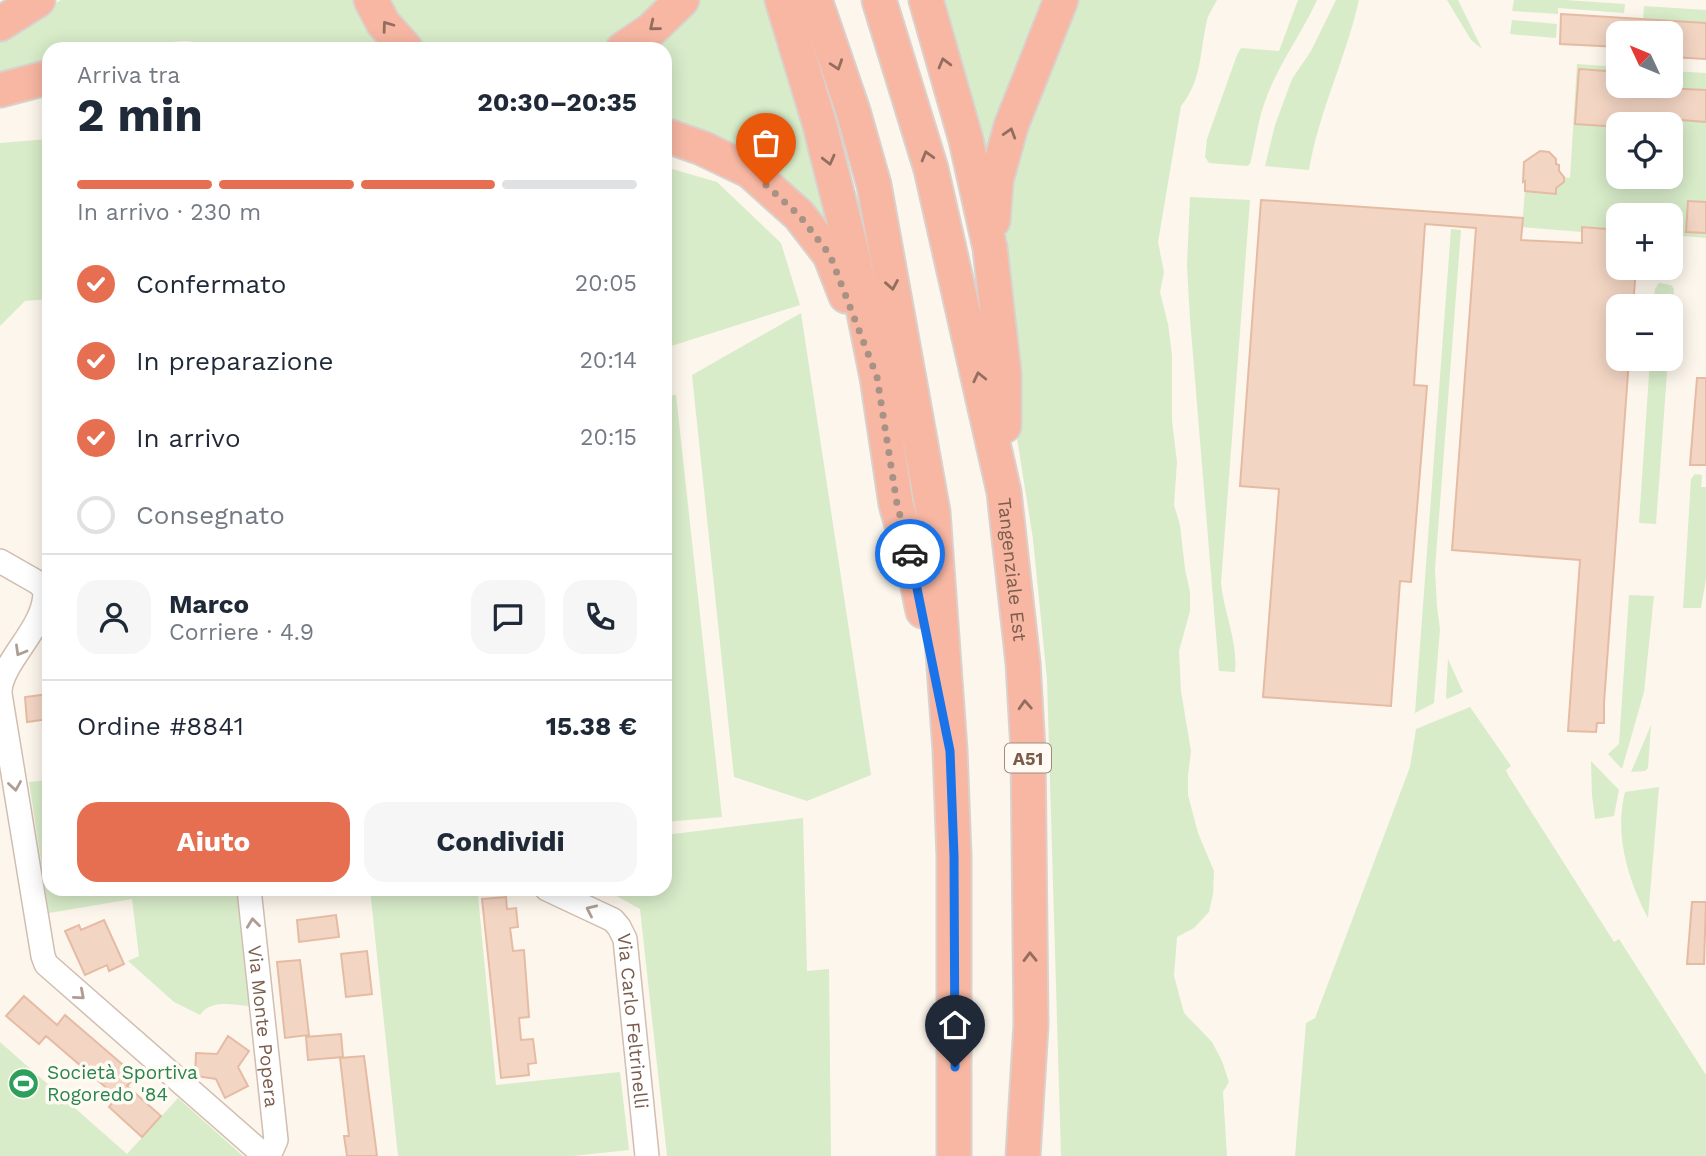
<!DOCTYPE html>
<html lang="it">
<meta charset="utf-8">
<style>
body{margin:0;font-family:"Work Sans",sans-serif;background:#f6f6f7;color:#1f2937;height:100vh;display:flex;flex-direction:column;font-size:26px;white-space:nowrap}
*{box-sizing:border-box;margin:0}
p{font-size:23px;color:#747a83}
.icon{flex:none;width:38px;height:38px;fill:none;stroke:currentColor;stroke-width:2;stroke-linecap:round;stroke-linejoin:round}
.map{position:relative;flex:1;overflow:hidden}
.side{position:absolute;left:42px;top:42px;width:630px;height:854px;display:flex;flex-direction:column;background:#fff;border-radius:21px;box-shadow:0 4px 18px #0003}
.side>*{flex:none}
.needle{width:46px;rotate:314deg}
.tools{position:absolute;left:1606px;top:21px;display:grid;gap:14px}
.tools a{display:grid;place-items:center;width:77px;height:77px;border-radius:14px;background:#fff;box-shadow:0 4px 18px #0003;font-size:35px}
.pin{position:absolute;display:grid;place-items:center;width:60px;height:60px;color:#fff;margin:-72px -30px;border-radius:50% 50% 50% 0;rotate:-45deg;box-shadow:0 0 7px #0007}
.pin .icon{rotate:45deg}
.courier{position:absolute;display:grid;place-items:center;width:70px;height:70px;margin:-35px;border:5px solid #1a73e8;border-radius:50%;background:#fff;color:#222;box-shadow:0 2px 9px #0007}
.overview em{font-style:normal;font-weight:700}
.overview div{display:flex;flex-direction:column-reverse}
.overview{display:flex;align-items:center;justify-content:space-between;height:119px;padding:0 35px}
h1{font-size:46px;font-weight:700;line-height:52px}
.bar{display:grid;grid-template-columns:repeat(4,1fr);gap:10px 7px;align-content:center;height:84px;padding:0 35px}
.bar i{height:9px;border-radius:5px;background:#e0e1e3}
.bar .active{background:#e76f51}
.bar p{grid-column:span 4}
.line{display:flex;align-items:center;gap:18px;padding:0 35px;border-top:2px solid #e0e1e3}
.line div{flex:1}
.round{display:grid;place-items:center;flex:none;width:74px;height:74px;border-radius:21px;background:#f6f6f7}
ol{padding:0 35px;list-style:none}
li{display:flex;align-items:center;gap:21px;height:77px}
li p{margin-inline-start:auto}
li .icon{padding:7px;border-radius:50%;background:#e76f51;color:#fff;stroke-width:4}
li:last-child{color:#747a83}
li i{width:38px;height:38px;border:4px solid #e0e1e3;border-radius:50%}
.cta{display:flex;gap:14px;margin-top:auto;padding:14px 35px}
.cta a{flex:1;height:80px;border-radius:21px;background:#e76f51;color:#fff;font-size:28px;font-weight:700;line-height:80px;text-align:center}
.cta a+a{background:#f6f6f7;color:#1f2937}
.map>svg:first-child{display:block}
</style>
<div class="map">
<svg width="1706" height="1156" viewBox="0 0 1706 1156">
<rect width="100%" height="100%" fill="#fdf6ec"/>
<path fill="#d8ecc9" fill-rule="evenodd" d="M61,0H353L392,49H257L186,41L119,45L107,49H49V67L0,78V37Z
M381,0H669L609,49H420Z
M694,0H770L834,219L828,246L665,126V49H640Z
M931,0H1049L988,165Z
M1078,0H1217C1214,6 1209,13 1207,20C1200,50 1202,81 1181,106L1158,242L1164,272L1160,292L1168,324L1172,355V421L1177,462L1174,505L1180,525L1185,569L1190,592V611L1179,651L1181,691L1191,751L1188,775V795L1198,833L1214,871L1213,894L1209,912L1194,928L1177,937L1174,976L1184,1013L1212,1042L1222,1061L1229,1082L1223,1092L1227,1156H1061L1047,679L1033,539L1016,432L1003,239L1011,160Z
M1298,0H1317C1302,33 1280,62 1267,96C1258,118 1256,141 1250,164L1247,166L1209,163L1205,157L1207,139L1237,55L1241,48L1279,51Z
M1336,0H1359C1346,58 1319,111 1309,170L1265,166L1275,125L1292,79L1311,51Z
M1447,0H1458L1482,49L1471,40Z
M1514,0H1565L1625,4L1624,13L1558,8V14L1512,11Z
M1644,6L1706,10V23L1643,19Z
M1512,20L1557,24L1556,38L1510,34Z
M1577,64L1619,67V86H1671V71L1706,73V238L1671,235V215H1619V230L1582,227V232L1522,227L1525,191L1556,194V188L1564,182V177L1570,178ZM1619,124H1671V177H1619Z
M49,139V299L25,301L0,326V143Z
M665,167L717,182L781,243L800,305L665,348Z
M1190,197L1250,200L1221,583C1224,613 1238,642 1235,672L1219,671L1190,319L1187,265Z
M1451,229L1461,230L1435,569L1437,607L1440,629L1434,703L1415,713Z
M1659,283L1671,285L1674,289L1671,321V306H1653L1655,289Z
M801,313L871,775L807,801L734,777L692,375Z
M1650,359H1668L1656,524L1639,523Z
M676,395L722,817L665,822V396Z
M1695,474L1702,475L1701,487H1706V579L1701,608H1683L1691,479Z
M1629,595L1654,596L1644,692L1622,769L1608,754L1619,744Z
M1448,659L1463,692L1447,699L1446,696Z
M1470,707L1511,766L1506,770L1508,775L1614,942L1619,939L1706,1075V1156H1295L1306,1023L1315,1018L1410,767L1416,729Z
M1651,725L1648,768L1645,771L1631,772Z
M1591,761L1619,790L1614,816L1595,819L1592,795Z
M49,780V889H236L249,1006C232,1005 211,999 200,1015L174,1002L128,961L139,956L132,899L49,913L29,782Z
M1659,787L1648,918C1628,880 1614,834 1625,792Z
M803,818L807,971L829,969L831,1156H667L640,909L604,889H665V835Z
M370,889H480L478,895L496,1085L620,1072L629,1150L573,1156H398Z
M0,1042L127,1154L178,1098L243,1156H0Z"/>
<path fill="#f3d5c3" stroke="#e6bba3" stroke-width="2" d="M1561,14L1706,23V59L1671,57V33H1619V47L1560,44Z
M1579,69L1619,72V86L1706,90V122L1631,116V124H1619V127L1575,124Z
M1540,151L1549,152L1556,159V164L1559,165V171L1564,177V182L1556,188V194L1525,191V181L1523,182L1524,162Z
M1261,200L1523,218L1521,240L1582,243V227L1619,230V268H1636L1633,306H1619V359H1629L1604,703V723H1597L1596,732L1568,731L1580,560L1452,550L1476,228L1425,224L1414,385L1427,386L1411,582L1400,581L1391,706L1263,697L1279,489L1240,486Z
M1688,201L1706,202V233L1686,232Z
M1697,378H1706V465H1690Z
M49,694V719L27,722L25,697Z
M506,897L507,909L516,908L518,927L510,928L513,951L524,950L529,1017L519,1018L521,1040L533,1039L536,1063L528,1064L529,1075L501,1078L482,899Z
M1692,902H1706L1704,964H1687Z
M336,915L339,937L299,942L297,920Z
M104,920L124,964L109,971L107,965L85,975L65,931L79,925L81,930Z
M367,951L372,994L346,997L341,954Z
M300,960L309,1035L285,1038L277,962Z
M24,996L57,1025L65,1015L136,1076L127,1086L161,1116L142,1137L109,1107L117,1097L46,1036L39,1044L6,1016Z
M341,1034L343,1057L308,1060L306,1037Z
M228,1036L249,1051L238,1067L248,1086L225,1098L216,1079L195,1076L196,1053L217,1054Z
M364,1056L377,1156H347L344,1136H349L340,1058Z"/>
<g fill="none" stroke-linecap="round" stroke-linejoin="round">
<defs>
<g id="minor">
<path d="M0,561L49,589"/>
<path d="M0,691C2,660 46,628 45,591L40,584"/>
<path d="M0,694L43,956L46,964L265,1156"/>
<path id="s1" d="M249,889L276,1140L272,1149L262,1153"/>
<path id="s2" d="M547,889L613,920L619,927L625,939L647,1156"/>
</g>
<g id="highway">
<path d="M371,0L383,23L406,49"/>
<path d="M782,0L819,122L851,248L877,377L896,504L916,576L923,611"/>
<path d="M815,0L853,111L874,185L933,512L950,750L954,856V1156"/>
<path id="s3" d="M879,0L931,169L1004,492L1023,663L1028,750L1031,1025L1023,1156"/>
<path d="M926,0L966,140L990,248L1004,373V426"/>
<path d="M0,24L38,0"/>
<path d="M623,49L651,30L682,0"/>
<path d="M0,90L49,77"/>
<path d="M665,135L702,148L750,171L799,215L830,255L846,296"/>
<path d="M993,221L996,181L1011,126L1061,0"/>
</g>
</defs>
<use href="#minor" stroke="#d1beb0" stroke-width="26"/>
<use href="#highway" stroke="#dad1cd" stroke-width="37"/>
<use href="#minor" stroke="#fff" stroke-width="23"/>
<use href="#highway" stroke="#f7b7a3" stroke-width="33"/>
</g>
<defs><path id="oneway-chevron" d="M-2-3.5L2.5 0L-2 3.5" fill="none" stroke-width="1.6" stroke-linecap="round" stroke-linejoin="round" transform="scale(1.75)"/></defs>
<g stroke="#936e5e">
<use href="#oneway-chevron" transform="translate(387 26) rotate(-126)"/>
<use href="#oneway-chevron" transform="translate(654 26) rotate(141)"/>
<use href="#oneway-chevron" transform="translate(944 63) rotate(-105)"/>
<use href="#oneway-chevron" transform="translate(837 65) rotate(71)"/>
<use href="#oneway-chevron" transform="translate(1010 133) rotate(-73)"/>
<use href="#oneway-chevron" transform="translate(927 156) rotate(-106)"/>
<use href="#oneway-chevron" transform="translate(829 160) rotate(76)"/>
<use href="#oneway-chevron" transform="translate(892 285) rotate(80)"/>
<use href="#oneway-chevron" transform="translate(979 377) rotate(-103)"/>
<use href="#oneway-chevron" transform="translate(1025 705) rotate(-93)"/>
<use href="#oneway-chevron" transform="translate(1030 957) rotate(-91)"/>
</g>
<g stroke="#af9d94">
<use href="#oneway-chevron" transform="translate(20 651) rotate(120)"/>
<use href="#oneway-chevron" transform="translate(15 786) rotate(81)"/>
<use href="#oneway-chevron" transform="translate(591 910) rotate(-155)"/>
<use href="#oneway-chevron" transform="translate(253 923) rotate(-97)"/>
<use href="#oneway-chevron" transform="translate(80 995) rotate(41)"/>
</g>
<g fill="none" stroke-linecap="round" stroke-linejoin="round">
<path stroke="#a89285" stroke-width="7" stroke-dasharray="0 12.6" d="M766,185L799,215L830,255L877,377L897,504L910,554"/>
<path stroke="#1a73e8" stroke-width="9" d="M910,554L950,751L954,856L955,1067"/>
</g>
<defs>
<symbol id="stadium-disc" viewBox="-11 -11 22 22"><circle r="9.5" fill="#2e9e5b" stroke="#fffaf3"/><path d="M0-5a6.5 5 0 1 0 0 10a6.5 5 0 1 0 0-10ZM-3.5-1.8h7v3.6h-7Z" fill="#fff"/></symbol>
</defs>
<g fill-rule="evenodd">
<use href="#stadium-disc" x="6" y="1066" width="35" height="35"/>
</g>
<g text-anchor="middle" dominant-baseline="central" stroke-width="7" stroke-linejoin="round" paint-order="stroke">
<rect fill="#fffaf3" stroke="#a28b7f" stroke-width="2" x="1005" y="743.5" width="46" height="29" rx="5"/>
<g font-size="18" font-weight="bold" fill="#7a5c4d">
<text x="1028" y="758">A51</text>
</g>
<g font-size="19" fill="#7a5c4d" stroke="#fffaf3">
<text stroke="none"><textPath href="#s3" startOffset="586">Tangenziale Est</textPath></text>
<text stroke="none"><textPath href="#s2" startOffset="178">Via Carlo Feltrinelli</textPath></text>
<text stroke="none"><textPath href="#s1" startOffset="138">Via Monte Popera</textPath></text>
</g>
<g font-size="19" fill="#27864d" stroke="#fffaf3" text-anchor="start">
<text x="47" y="1072">Società Sportiva<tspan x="47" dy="22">Rogoredo '84</tspan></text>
</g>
</g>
</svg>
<div class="tools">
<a><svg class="needle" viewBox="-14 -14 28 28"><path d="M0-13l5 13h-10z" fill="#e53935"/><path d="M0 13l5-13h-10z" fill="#747a83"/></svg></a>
<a><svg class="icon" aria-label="locate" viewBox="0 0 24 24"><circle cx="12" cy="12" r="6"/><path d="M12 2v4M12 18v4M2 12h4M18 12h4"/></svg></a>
<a>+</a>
<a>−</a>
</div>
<div class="pin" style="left:766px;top:185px;background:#ea580c"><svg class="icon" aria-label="bag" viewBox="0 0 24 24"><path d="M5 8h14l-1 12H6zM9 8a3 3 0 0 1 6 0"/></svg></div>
<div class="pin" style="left:955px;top:1067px;background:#1f2937"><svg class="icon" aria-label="home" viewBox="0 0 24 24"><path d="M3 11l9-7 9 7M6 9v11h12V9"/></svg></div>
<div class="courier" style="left:910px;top:554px"><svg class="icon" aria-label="car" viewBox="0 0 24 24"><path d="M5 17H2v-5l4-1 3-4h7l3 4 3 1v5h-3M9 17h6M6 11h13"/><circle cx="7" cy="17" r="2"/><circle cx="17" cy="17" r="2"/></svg></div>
<section class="side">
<div class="overview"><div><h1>2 min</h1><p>Arriva tra</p></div><em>20:30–20:35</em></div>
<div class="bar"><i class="active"></i><i class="active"></i><i class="active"></i><i></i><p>In arrivo · 230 m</p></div>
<ol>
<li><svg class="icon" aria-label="check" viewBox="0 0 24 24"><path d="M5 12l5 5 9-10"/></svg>Confermato<p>20:05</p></li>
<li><svg class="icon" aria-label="check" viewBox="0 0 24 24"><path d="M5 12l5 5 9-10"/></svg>In preparazione<p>20:14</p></li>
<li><svg class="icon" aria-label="check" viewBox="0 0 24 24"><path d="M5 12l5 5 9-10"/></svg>In arrivo<p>20:15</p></li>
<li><i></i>Consegnato</li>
</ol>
<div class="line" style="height:126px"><a class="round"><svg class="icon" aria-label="person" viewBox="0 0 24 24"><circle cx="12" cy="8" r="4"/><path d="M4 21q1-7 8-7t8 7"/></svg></a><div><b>Marco</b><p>Corriere · 4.9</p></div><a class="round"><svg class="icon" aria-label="chat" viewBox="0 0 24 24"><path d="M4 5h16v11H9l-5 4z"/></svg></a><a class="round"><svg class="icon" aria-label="phone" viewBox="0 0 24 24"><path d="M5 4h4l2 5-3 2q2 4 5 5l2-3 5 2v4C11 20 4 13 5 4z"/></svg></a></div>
<div class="line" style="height:91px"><div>Ordine #8841</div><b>15.38 €</b></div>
<div class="cta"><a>Aiuto</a><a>Condividi</a></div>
</section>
</div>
